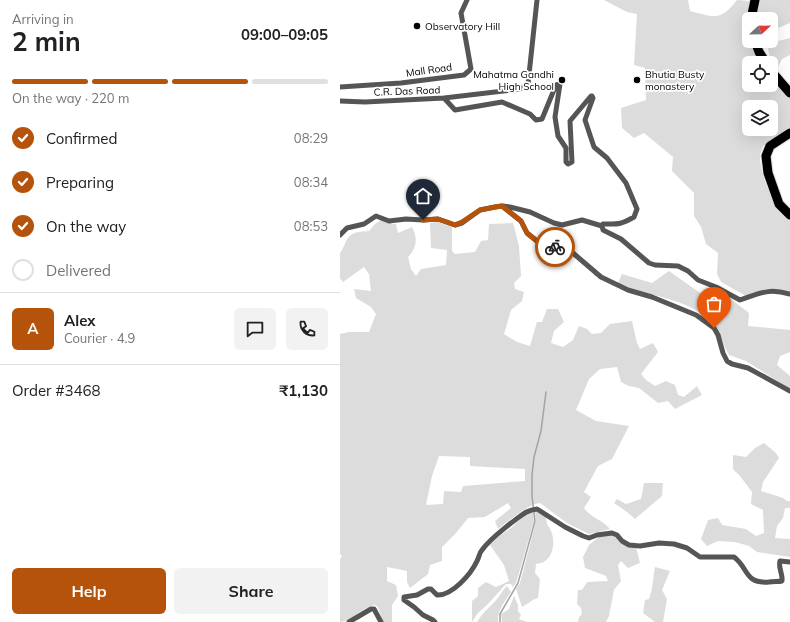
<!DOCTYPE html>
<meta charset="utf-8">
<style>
body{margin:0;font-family:Mulish,sans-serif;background:#f2f2f2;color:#202124;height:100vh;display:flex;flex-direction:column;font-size:15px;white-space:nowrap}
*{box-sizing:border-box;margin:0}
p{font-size:13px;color:#757577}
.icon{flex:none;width:22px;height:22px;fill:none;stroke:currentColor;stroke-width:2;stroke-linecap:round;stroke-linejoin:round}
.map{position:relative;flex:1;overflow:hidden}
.side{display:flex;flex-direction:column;background:#fff;width:340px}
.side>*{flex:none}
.needle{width:26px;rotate:68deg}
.tools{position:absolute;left:402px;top:12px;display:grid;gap:8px}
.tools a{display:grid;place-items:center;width:36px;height:36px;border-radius:6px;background:#fff;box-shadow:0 4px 16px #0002;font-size:20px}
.pin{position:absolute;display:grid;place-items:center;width:34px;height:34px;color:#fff;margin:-41px -17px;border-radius:50% 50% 50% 0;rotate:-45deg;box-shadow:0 0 4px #0007}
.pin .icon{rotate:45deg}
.courier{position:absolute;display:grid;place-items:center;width:40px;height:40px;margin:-20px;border:3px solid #b45309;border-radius:50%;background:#fff;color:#222;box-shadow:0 1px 5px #0007}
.summary em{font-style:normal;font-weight:700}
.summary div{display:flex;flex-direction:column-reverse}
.summary{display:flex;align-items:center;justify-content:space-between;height:68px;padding:0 12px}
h1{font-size:26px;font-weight:700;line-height:30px}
.bar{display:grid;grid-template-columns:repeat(4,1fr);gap:6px 4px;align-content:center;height:48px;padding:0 12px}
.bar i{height:5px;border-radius:3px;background:#e0e0e0}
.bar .current{background:#b45309}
.bar p{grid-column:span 4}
.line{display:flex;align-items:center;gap:10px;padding:0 12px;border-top:1px solid #e0e0e0}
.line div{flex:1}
.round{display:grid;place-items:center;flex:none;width:42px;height:42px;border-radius:6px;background:#f2f2f2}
ol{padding:0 12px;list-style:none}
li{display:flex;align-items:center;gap:12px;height:44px}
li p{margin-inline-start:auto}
li .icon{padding:4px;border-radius:50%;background:#b45309;color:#fff;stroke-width:4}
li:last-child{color:#757577}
li i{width:22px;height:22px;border:2px solid #e0e0e0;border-radius:50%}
.cta{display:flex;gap:8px;margin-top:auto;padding:8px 12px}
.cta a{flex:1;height:46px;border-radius:6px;background:#b45309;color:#fff;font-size:16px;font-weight:700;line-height:46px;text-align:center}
.cta a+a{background:#f2f2f2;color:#202124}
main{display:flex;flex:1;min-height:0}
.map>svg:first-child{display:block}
</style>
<main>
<section class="side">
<div class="summary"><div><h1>2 min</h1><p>Arriving in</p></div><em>09:00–09:05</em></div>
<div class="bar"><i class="current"></i><i class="current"></i><i class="current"></i><i></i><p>On the way · 220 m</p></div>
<ol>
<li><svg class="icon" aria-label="check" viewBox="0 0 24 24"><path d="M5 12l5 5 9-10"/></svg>Confirmed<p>08:29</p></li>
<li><svg class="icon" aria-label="check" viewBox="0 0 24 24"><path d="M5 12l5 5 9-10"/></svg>Preparing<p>08:34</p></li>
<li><svg class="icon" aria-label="check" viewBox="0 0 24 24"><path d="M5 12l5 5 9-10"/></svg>On the way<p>08:53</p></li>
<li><i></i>Delivered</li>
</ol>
<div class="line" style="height:72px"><b class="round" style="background:#b45309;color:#fff">A</b><div><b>Alex</b><p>Courier · 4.9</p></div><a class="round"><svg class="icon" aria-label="chat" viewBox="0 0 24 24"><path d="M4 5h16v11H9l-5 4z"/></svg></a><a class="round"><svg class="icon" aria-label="phone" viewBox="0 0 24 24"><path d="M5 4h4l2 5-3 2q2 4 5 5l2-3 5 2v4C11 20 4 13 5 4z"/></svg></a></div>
<div class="line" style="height:52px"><div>Order #3468</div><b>₹1,130</b></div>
<div class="cta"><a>Help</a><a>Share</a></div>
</section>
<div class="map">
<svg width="450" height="622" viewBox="0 0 450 622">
<rect width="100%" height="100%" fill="#fff"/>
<path fill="#dcdcdc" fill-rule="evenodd" d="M264,0H348L350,11C374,17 380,22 397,0L411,1L409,19V41H413L424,63H409V85H431V74L450,97V128L446,132L423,146C422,148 421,152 420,155C419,174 435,209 450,220V291C430,287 424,289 406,296L381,282L377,274L378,253L366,244L361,227L354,216V193L332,171L333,157L304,133L294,138L282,128L281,108L306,100L305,68L294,65L297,14L287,12ZM409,107H431V129H409Z
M420,0H450V23L431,31V19H416Z
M450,38V55L442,59L437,69L431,63L428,48L438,41Z
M46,217L52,224H56L58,233L72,227C78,238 77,248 68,257L71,269L76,276L81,269L106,265L107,250L91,248L90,223L98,222L112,227V251L115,254L135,252L141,241L148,240L149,224L173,223L179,246L181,276L174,283L175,289L184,292L182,301L171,310L164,334L177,342L190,346L197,322H202L207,309H218L224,322L214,331L211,343L223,347L233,340L239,326L247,329L252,334L261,333L270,324L292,321L297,343L300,349L313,343L318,352L301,374L306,380L315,386L326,381L335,385L338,395L344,397L357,386L362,395L335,409L328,401L318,403L299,388L289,386L281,382L277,367L260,369L249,379L236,410L256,421L289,426L272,459L258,466L244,492L251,497L244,508C251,518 263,520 270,529L249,534L227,523L200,503C188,504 169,521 158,529L155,521L171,508L168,503L145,517L128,518L116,533L102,547V561L90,565L88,574L70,588L67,582V571L47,567V581L56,585L58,596L52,605V622H43L38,607L35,605C23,607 10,622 0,622V559L2,556L0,554V334L9,332H29L36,314L31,307L16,298L14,289L31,291L29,274L24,267L3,282L0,278V253C4,248 5,242 8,238C13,231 21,232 29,231L35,224ZM99,456L130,457V466L185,469V481L123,486L121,492L104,491L103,504L86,505L92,476Z
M329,271L363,295L375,287L409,313L408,326L450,330V352L440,356L437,365L450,376V389L406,361L389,355C384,347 378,327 372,322C346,297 308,297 278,283L282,274L312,283Z
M424,443L436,453L439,458L423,482L421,491L443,498L447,501H450V508H445L443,518L437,526L435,538L450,539V557L417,552L409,546L395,542L378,541L367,546L361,539L368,520L378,518L382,525L406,529L416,536L424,533L423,510L411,504L412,492L400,476L393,469V455L406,457L415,448Z
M304,483H323L322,496L295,519L287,512L274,503L277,499L286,504L301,499Z
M195,511H198L206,517C207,527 208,524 211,531C215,540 214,555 205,561C203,563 199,563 196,564L195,573L200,579L198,598C191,600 188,604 182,607L176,589L180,583L191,541L196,520Z
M188,512H193L194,521L176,583L173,587L171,584H166L148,604L138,613L132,622V601L138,596V588L146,582L156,587L169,581L164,565L150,545C156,537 163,534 171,528C177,523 181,517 188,512Z
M274,535L296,547L300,563L288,568L281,561L278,565L281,581L274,590L269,616L266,622H238L239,617L242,614L241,608L237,604L238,590H242L247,582L268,581L266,576L245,568L243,557L249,545L260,536Z
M315,567L330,571L322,590L327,599L323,622H315L303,613L305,600L309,599C313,588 313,578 315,567Z
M167,586L171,592C165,601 157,611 158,622H137C142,613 150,607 157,599C161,595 162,590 167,586Z
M174,596L178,605V611L181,615L179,619L187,622H162L161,614L169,609Z"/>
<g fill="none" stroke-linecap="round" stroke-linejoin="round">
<path stroke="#a3a3a3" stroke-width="1.5" d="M160,622V614L178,583L195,521L192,496V475L194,457L201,431L206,392"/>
<defs>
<path id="highway" d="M411,19L415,0
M415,41L419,52L426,63
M431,71L450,93
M450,133L430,146L426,156L428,173L439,204L450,215"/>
</defs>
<use href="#highway" stroke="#dbdbdb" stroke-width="11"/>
<path stroke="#555" stroke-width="5" d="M0,87L61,83L124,75L131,69L121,13L127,0
M104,98L180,89L188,84L197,0
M0,101L25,102L104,98L115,110L162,102L190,114L196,120L202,119L216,85L220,84L215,117L218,136L226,148V162L228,164L232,162L230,121L251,96H252L253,98L245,120L254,147L267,158L286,183L297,209L294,217C280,225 278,224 263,224L262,226L263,230L281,239L309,263L315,265L338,266L348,271L358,280L376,287L400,300C421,293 428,288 450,294
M163,206L170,207L190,212L214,223L222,225L242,220L262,226
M0,235L7,228L24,224L36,216L49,221L66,219L83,220L98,219L115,225L122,223L140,210L155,207L162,206L181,221L187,233L203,246H210L233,253L261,277L288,290L312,297L356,315L374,328L378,335L383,353L387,361L392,364L408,368L450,391
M9,622L31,609H34L41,622
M95,622L93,620L83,615L74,607L64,600V597L77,595L88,589H91L97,595C112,596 131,574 137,561C139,558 139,553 142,550C150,539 160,532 171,523C180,517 185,510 197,509L225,527L243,536L249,538L257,535L272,533L277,535L282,541L289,545L300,546L319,543L334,544L347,548L360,557H394C409,568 404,584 429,582C433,581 438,582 442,581C443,574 438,568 440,561L450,562"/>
<use href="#highway" stroke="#000" stroke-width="9"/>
</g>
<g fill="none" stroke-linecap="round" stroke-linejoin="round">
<path stroke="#595959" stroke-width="4" stroke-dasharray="0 7.2" d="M215,247L233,253L260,277L288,290L312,297L356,315L374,328"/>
<path stroke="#b45309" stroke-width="5" d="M83,220L98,219L115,225L122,222L140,210L155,207L162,206L181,221L187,233L203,246L215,247"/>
</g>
<g fill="#000" stroke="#fff" stroke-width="1.5">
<circle cx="77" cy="26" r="4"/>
<circle cx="222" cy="80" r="4"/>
<circle cx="297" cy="80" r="4"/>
</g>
<g text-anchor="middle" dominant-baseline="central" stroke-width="3.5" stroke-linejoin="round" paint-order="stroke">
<g font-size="10" fill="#000" stroke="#fff" text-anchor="start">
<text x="85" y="26">Observatory Hill</text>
<text x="214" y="74" text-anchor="end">Mahatma Gandhi<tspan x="214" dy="12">High School</tspan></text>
<text x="305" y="74">Bhutia Busty<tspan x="305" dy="12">monastery</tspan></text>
</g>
<g font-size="10" fill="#000" stroke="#fff">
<text transform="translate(89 70) rotate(-8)">Mall Road</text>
<text transform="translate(67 91) rotate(-2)">C.R. Das Road</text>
</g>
</g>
</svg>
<div class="tools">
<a><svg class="needle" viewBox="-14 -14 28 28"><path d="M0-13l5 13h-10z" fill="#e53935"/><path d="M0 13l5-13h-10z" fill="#757577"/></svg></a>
<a><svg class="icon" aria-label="locate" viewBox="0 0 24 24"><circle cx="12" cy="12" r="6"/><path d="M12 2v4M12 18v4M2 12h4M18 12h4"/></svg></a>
<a><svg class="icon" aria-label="layers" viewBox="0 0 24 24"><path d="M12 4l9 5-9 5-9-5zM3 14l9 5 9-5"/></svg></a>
</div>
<div class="pin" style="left:374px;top:328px;background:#ea580c"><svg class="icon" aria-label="bag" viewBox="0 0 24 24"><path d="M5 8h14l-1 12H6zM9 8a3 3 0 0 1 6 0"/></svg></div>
<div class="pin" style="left:83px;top:220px;background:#1f2937"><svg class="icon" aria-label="home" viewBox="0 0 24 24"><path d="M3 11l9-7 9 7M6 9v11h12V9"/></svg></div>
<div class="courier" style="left:215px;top:247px"><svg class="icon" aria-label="bike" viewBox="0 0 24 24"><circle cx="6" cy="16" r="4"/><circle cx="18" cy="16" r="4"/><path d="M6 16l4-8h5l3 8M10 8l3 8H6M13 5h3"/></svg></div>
</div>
</main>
